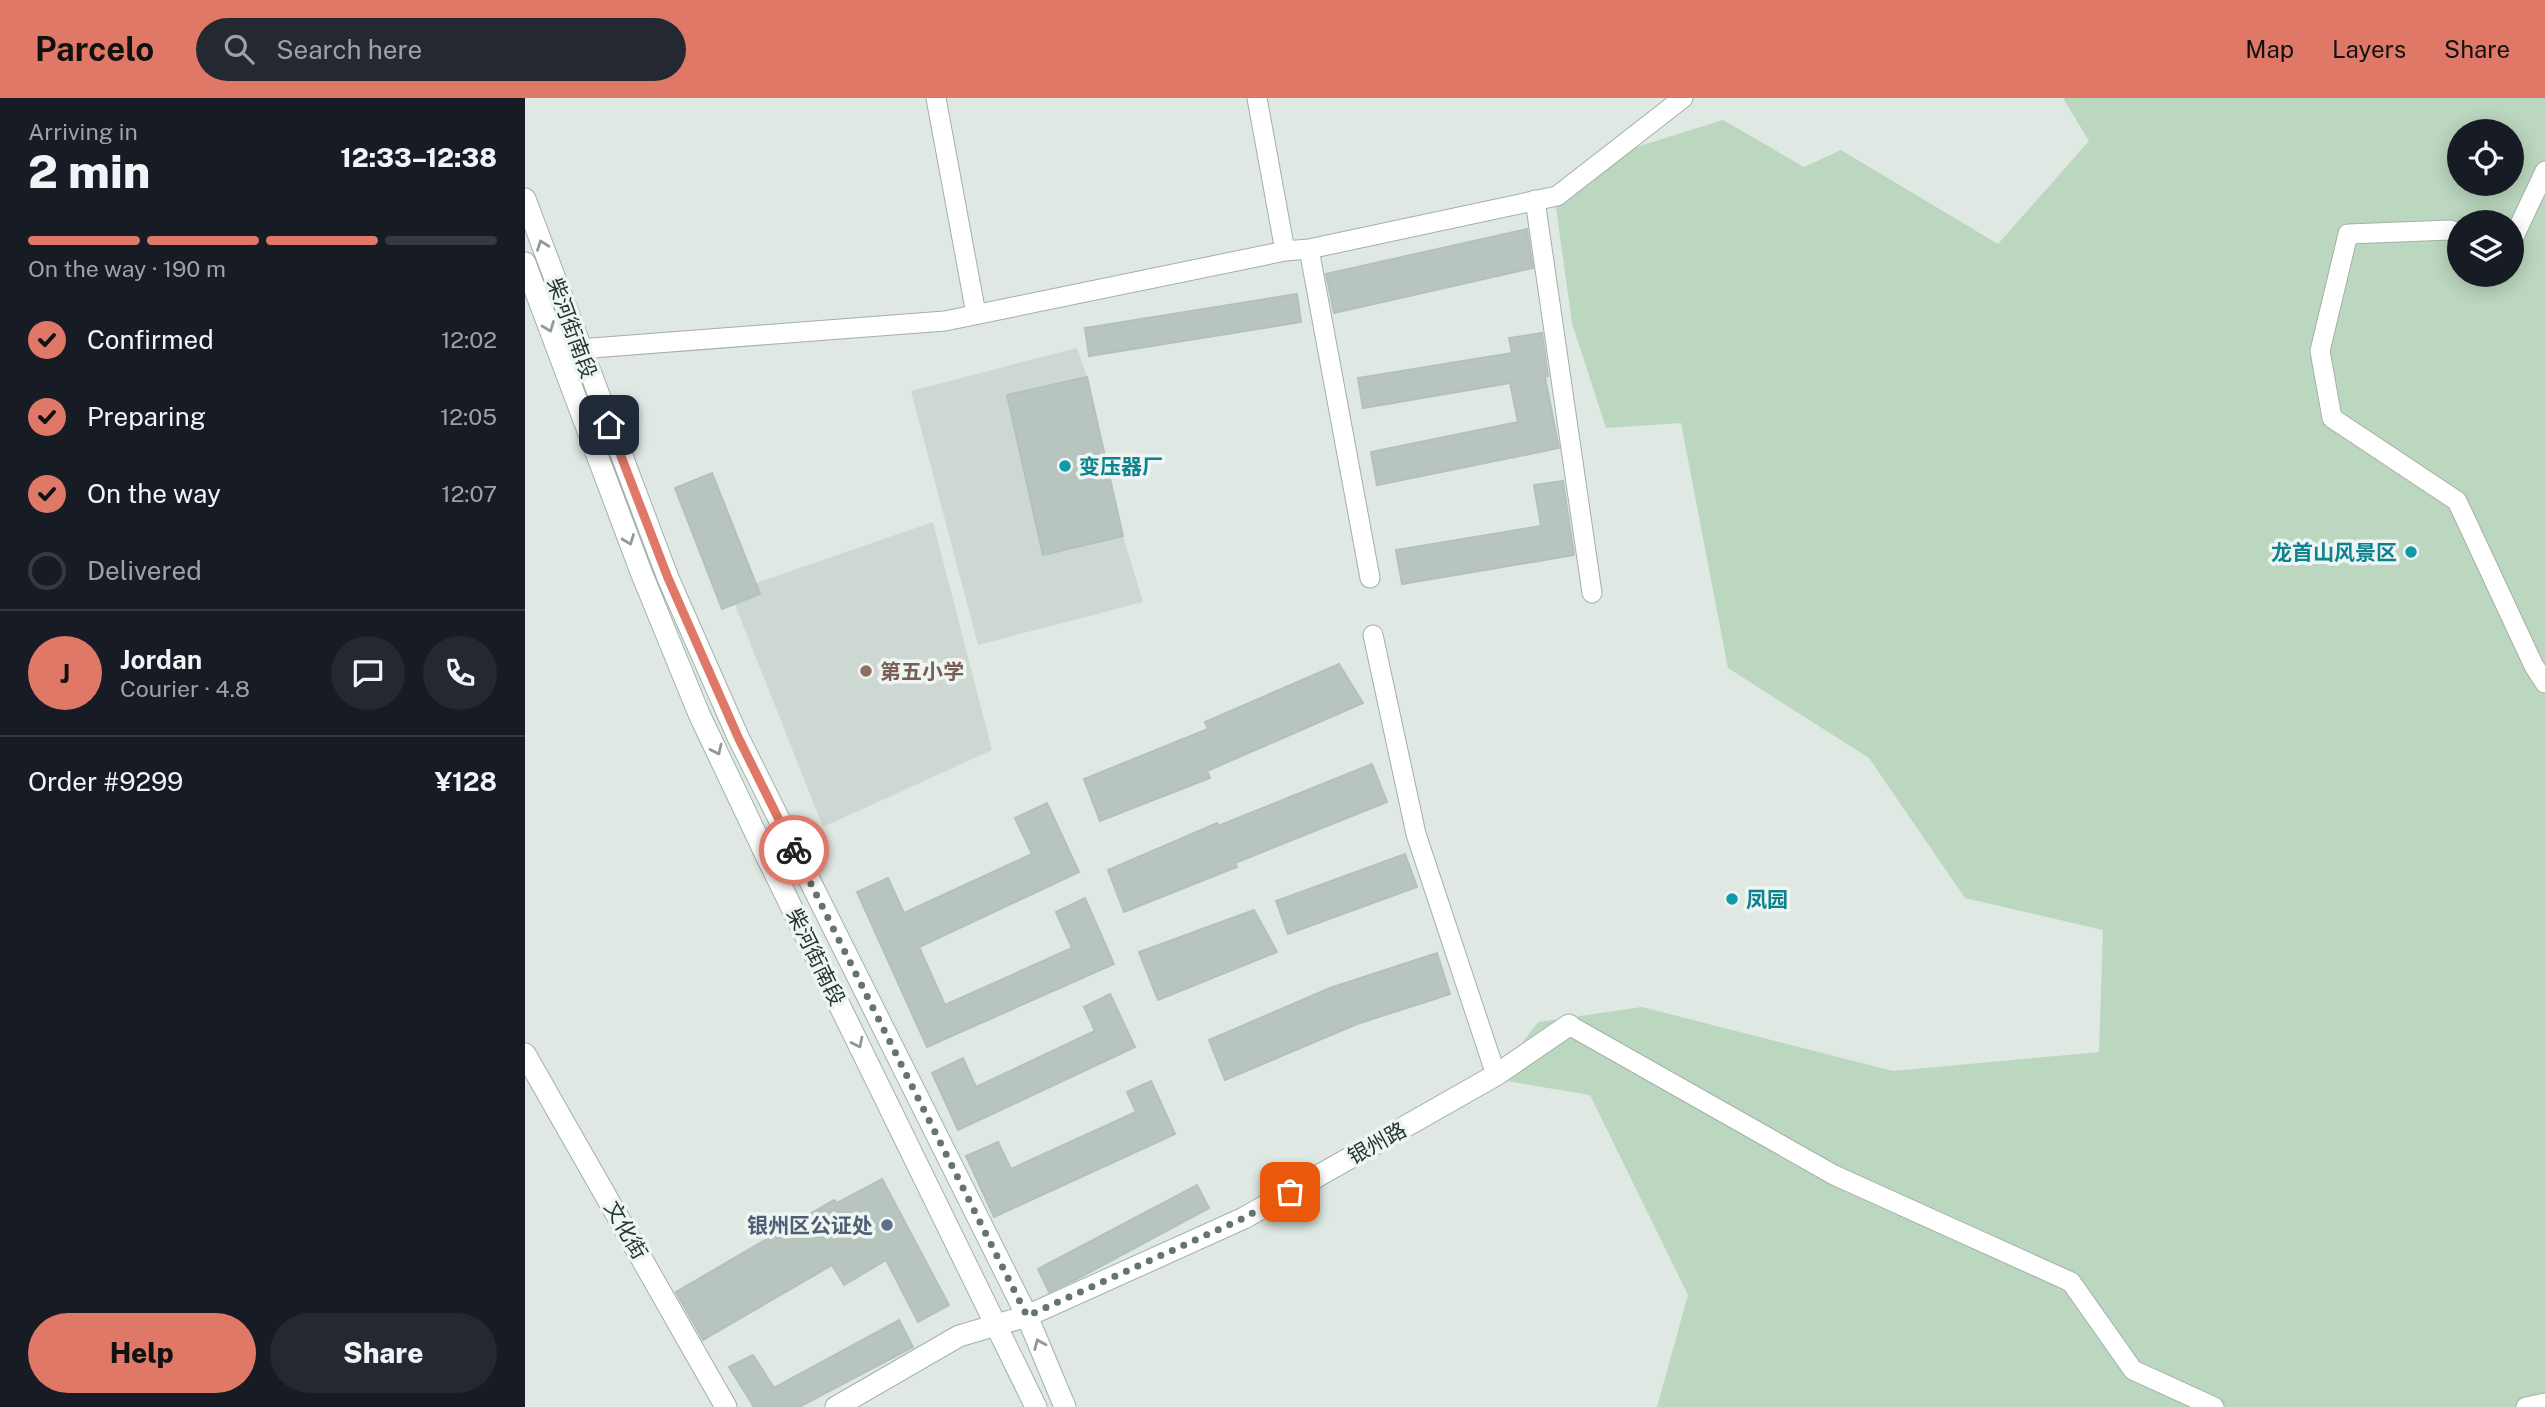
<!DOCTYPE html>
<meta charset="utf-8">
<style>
body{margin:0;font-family:"Public Sans","Noto Sans SC",sans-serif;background:#242831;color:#f1f3f6;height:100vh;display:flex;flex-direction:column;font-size:26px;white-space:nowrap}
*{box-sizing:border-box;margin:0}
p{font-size:23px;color:#9ea1a6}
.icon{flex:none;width:38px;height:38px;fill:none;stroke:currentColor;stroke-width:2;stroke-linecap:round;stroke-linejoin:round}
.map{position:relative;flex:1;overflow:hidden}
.panel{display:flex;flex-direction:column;background:#171b24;width:525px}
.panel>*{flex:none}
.controls{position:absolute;left:1922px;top:21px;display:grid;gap:14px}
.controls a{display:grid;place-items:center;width:77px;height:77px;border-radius:50%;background:#171b24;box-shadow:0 4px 18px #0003;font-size:35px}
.pin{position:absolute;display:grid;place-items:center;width:60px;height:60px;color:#fff;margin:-30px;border-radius:14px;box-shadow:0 4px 10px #0006}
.courier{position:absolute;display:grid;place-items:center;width:70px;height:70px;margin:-35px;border:5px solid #df7866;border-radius:50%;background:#fff;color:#222;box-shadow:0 2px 9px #0007}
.summary em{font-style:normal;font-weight:800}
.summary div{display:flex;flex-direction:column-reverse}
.summary{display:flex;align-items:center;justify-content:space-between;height:119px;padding:0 28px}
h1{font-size:46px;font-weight:800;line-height:52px}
.bar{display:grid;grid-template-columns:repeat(4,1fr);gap:10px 7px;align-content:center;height:84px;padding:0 28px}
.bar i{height:9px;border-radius:5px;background:#363941}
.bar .selected{background:#df7866}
.bar p{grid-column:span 4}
.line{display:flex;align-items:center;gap:18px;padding:0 28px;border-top:2px solid #363941}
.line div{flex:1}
.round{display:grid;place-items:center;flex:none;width:74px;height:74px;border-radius:37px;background:#242831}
ol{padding:0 28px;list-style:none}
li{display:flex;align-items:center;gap:21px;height:77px}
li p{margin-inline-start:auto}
li .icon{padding:7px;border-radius:50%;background:#df7866;color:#111;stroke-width:4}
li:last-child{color:#9ea1a6}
li i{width:38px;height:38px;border:4px solid #363941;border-radius:50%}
.cta{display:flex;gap:14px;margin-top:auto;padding:14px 28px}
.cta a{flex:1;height:80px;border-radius:42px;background:#df7866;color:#111;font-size:28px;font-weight:800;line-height:80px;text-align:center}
.cta a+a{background:#242831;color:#f1f3f6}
header{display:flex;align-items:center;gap:42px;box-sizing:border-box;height:98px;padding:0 35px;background:#df7866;color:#111}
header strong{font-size:33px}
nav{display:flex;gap:38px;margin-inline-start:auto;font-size:24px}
.search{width:490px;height:63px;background:#242831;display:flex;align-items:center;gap:18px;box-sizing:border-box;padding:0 24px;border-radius:38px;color:#9ea1a6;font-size:26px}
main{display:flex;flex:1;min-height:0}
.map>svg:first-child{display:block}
</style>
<header>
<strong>Parcelo</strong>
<div class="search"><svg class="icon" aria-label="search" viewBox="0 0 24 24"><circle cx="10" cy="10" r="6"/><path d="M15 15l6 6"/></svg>Search here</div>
<nav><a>Map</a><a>Layers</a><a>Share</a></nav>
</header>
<main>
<section class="panel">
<div class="summary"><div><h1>2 min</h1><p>Arriving in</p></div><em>12:33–12:38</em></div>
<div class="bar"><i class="selected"></i><i class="selected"></i><i class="selected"></i><i></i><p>On the way · 190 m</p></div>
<ol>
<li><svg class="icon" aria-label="check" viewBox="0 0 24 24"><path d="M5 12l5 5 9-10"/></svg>Confirmed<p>12:02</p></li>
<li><svg class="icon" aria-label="check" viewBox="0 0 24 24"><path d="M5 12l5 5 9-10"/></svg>Preparing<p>12:05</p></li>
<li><svg class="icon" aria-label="check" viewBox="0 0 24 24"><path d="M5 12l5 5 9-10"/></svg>On the way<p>12:07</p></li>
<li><i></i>Delivered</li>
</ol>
<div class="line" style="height:126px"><b class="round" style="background:#df7866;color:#111">J</b><div><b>Jordan</b><p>Courier · 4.8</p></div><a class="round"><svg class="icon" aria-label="chat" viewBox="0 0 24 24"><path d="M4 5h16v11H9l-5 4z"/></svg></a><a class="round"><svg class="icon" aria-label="phone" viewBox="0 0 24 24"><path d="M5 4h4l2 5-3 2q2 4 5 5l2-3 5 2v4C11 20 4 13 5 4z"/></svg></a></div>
<div class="line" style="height:91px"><div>Order #9299</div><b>¥128</b></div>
<div class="cta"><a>Help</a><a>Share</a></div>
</section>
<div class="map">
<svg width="2020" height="1309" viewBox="0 0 2020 1309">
<rect width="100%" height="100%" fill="#dfe8e3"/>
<path fill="#ced8d2" d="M552,250L562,279L598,438L618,504L453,547L386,293Z
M408,424L467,652L298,729L205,494Z"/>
<path fill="#bbd7bf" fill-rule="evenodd" d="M1538,0H2020V1309H1132L1163,1197L1065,997L970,981L1013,924L1117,909L1368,973L1574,954L1578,832L1440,800L1344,660L1203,570L1156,325L1081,330L1047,225L1030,102L1105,51L1198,22L1279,69L1316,52L1473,146L1564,43ZM1934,33H1986V86H1934ZM1934,124H1986V177H1934Z"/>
<path fill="#b8c5bf" stroke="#b3c1ba" stroke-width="2" d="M1002,131L1008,170L809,215L801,176Z
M772,196L776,224L564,258L560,230Z
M1017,235L1023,278L1020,279L1034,350L852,387L846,354L993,324L985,285L838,310L833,280L987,255L984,240Z
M562,279L598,438L518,457L482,297Z
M187,375L235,496L197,511L150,390Z
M1038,383L1049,457L877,486L871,452L1016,428L1009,387Z
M814,566L838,605L682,673L685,680L575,723L559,681L683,631L680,624Z
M847,666L862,704L710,765L712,769L599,814L583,772L692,725L693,728Z
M522,705L554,774L394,849L420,907L547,850L531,814L560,800L589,866L402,949L332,794L363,780L379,815L507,756L490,720Z
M880,756L892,789L763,836L751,803Z
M729,812L752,854L633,902L614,854Z
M912,855L925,896L832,926L700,982L684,942L805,890Z
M585,896L610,949L433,1032L407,975L438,960L451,989L570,933L559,909Z
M626,983L650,1036L469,1119L441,1058L473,1044L486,1071L611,1014L602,994Z
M357,1081L424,1207L393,1224L361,1162L319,1187L307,1167L178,1242L151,1194L309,1102L312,1105Z
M672,1087L684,1110L552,1181L524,1194L513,1171Z
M374,1222L388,1249L274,1309H229L204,1269L228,1257L249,1290Z"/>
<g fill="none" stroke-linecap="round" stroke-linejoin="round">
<defs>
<path id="minor" d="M411,0L451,216
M732,0L760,153
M1010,102L1067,495
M1934,135L1925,132L1823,136L1795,253L1807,320L1932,403L2009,568L2020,585
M1986,145L2020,73
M784,151L845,480
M54,251L420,223L760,153L784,151L1032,98L1158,0
M848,537L891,736L971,977
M1044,927L1309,1077L1546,1184L1608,1272L1689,1309
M2001,1309L2020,1305"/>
<path id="tertiary" d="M0,956L201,1309"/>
<path id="secondary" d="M0,101L143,480L213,639L502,1218L540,1309
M0,165L116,474L174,616L239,753L511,1309
M311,1309L434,1238L502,1218L719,1120L971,977L1044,927"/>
</defs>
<use href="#minor" stroke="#a3afa9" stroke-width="21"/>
<use href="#tertiary" stroke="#a3afa9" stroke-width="23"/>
<use href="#secondary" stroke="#a0b2aa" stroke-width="23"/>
<use href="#minor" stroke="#fff" stroke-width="19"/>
<use href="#tertiary" stroke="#fff" stroke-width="21"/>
<use href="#secondary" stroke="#fff" stroke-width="21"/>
</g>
<defs><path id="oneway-chevron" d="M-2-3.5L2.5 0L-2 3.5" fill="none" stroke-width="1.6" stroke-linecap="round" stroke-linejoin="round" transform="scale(1.75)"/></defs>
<g stroke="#909a97">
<use href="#oneway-chevron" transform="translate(17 147) rotate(-110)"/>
<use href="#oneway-chevron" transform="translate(24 229) rotate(69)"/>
<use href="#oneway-chevron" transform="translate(104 442) rotate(69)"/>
<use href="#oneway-chevron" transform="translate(192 652) rotate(65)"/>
<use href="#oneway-chevron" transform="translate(333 945) rotate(64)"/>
<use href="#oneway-chevron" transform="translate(514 1246) rotate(-113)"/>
</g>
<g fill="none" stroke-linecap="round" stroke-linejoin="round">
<path stroke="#64746e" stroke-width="7" stroke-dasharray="0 12.6" d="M269,752L502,1218L719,1120L765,1094"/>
<path stroke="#df7866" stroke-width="9" d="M84,327L143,480L213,639L269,752"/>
</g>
<g fill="#0f9aa8" stroke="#eff5f2" stroke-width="2.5">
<circle cx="540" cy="368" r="7"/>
<circle cx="1886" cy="454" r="7"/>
<circle cx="1207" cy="801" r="7"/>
</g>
<circle fill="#8d6e63" stroke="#eff5f2" stroke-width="2.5" cx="341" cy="573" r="7"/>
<circle fill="#5c6f8a" stroke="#eff5f2" stroke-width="2.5" cx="362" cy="1127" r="7"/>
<g text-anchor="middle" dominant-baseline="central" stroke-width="7" stroke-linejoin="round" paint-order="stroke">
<g font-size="21" fill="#22362f" stroke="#eff5f2">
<text transform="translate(47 230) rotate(70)">柴河街南段</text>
<text transform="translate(291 859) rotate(64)">柴河街南段</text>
<text transform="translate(852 1045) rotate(-29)">银州路</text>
<text transform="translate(101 1132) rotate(60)">文化街</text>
</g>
<g font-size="21" font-weight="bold" fill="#0d838f" stroke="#eff5f2" text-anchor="start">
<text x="554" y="368">变压器厂</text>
<text x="1872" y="454" text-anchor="end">龙首山风景区</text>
<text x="1221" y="801">凤园</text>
</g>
<g font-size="21" font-weight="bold" fill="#785e54" stroke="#eff5f2" text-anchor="start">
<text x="355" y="573">第五小学</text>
</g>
<g font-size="21" font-weight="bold" fill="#4e5e75" stroke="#eff5f2" text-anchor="end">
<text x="348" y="1127">银州区公证处</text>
</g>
</g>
</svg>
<div class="controls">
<a><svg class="icon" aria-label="locate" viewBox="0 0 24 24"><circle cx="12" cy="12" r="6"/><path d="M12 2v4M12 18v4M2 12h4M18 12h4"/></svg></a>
<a><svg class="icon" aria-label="layers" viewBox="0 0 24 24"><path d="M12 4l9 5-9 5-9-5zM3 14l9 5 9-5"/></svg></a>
</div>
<div class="pin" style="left:765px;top:1094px;background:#ea580c"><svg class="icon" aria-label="bag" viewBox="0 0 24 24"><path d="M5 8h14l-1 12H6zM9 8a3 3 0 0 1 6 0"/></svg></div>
<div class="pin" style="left:84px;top:327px;background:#1f2937"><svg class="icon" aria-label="home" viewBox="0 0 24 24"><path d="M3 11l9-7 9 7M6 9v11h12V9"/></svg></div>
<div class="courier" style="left:269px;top:752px"><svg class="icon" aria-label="bike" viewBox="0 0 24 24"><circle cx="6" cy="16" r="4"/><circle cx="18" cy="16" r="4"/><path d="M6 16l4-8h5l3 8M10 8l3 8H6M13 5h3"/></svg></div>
</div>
</main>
